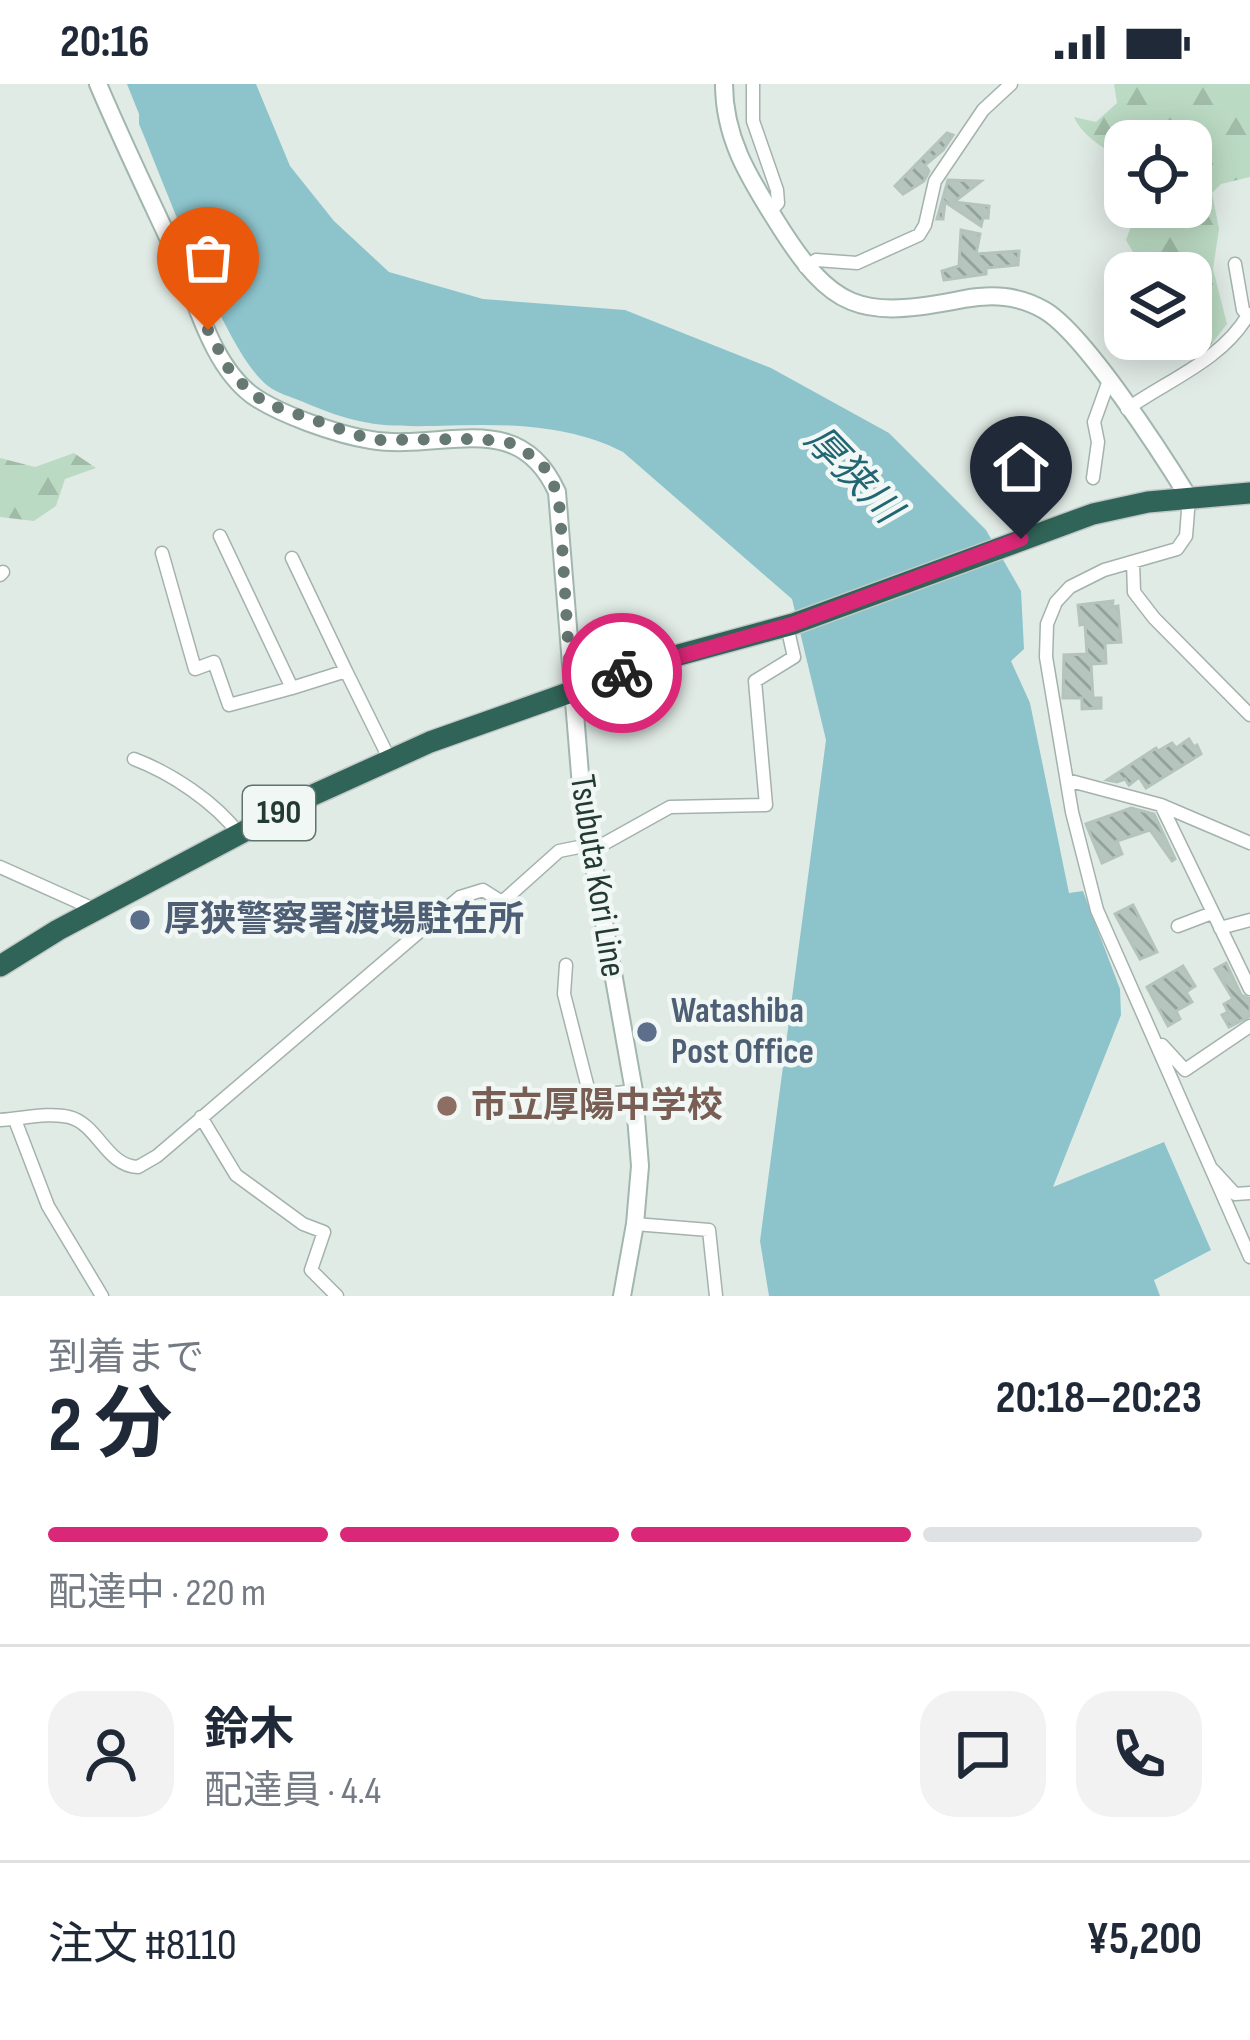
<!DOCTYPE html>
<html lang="ja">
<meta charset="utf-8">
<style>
body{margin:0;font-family:"Sofia Sans Condensed","Noto Sans JP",sans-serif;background:#f2f2f3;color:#1f2937;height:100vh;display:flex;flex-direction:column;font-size:45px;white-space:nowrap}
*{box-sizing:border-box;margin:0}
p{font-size:39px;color:#747a83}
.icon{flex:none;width:66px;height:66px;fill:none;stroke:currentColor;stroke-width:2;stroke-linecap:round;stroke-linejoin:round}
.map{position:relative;height:1212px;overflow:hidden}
.sheet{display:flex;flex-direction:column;background:#fff;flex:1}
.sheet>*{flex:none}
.fabs{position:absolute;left:1104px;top:36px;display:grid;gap:24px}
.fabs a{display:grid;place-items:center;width:108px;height:108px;border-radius:24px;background:#fff;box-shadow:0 6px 30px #0003;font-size:60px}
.pin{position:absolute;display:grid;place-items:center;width:102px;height:102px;color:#fff;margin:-123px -51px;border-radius:50% 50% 50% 0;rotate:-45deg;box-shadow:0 0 12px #0007}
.pin .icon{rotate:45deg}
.courier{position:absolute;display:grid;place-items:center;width:120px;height:120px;margin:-60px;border:9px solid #db2777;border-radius:50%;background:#fff;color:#222;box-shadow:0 3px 15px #0007}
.summary em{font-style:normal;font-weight:700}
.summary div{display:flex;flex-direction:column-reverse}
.summary{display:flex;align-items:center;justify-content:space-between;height:204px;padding:0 48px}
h1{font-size:78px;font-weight:700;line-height:90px}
.bar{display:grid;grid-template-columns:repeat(4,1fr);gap:18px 12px;align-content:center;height:144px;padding:0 48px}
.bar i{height:15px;border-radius:9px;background:#e0e1e3}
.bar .selected{background:#db2777}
.bar p{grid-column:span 4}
.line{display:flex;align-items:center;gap:30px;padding:0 48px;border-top:3px solid #e0e1e3}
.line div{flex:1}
.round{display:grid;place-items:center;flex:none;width:126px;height:126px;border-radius:36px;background:#f2f2f3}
.status{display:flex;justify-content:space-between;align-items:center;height:84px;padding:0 60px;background:#fff;direction:ltr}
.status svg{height:33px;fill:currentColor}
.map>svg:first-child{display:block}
</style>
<div class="status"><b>20:16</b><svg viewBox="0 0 49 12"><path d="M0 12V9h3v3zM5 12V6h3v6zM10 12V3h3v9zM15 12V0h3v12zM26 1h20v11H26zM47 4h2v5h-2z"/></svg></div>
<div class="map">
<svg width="1250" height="1212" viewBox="0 0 1250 1212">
<defs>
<pattern id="forest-firs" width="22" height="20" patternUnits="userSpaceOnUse" patternTransform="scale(3)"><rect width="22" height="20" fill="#bbdac3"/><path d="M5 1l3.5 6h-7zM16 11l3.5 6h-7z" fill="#a0bca8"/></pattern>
<pattern id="building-back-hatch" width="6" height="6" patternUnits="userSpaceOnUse" patternTransform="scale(3)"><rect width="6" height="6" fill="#b7c5bf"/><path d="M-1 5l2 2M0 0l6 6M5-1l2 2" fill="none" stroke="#94a19c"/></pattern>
</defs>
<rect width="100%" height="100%" fill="#e1ebe6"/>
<path fill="url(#forest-firs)" d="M1114,0H1250V93L1221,100L1212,109L1219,145L1213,185L1227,240L1210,262L1198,256L1199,245L1209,233L1201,214L1199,186L1193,181L1178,183L1172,189H1145L1126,156L1133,137L1147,123H1191V57H1125V76C1107,67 1082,52 1074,33L1096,38L1117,19Z
M74,369L96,384L65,395L56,422L34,437L0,433V374L35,383Z"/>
<path fill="#8dc4cc" d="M127,0H256L290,82L334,137L389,188L483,215L625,226L771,284L889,349L986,446L1021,507L1024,565L1011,577L1030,619L1069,809L1083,807L1120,905L1121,931L1053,1103L1164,1058L1211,1166L1154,1196L1160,1212H769L760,1157L826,656L792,515L623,368C565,338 498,340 435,342C376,343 355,340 301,317C291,313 277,309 268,302C226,271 163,96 139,40V30Z"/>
<path fill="url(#building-back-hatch)" stroke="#b4c4bd" stroke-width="3" d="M947,49L953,51L943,66L925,81L929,87L924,97L903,110L895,102Z
M948,96L981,97L954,118L989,122L988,134H983L981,142L945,118L943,135H937Z
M961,146L980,150L976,170L1019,167L1018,181L986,184V190L944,196L942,187L959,182Z
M1113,517L1112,523L1118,522L1121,558L1105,559L1106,579L1091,580L1093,614H1101V624L1082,625V614H1063L1064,571L1087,570L1085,540L1080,541L1078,521Z
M1189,655L1194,663L1197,661L1201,670L1146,704L1139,693L1129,701L1125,695L1117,698L1107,696L1156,664L1158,667L1172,659L1176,664Z
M1131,724L1154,730L1175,775L1172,777L1150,746L1117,757L1122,770L1102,779L1086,740Z
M1133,821L1157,868L1140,875L1115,830Z
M1226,879L1241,911L1250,915V932L1229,943L1222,931L1228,928L1224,920L1233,915L1215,885Z
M1183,882L1195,902L1186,908L1192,918L1176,927L1180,935L1168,942L1147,903Z"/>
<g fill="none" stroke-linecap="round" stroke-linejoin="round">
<defs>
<path id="street" d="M753,0V37L777,106L778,119L770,128
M805,183L816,176L857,179L919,151L925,141L935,97L983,26L1011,0
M1127,325C1168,296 1222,276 1248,231L1243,226L1235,180
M1093,394L1098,358L1094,338L1108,299
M1189,414L1186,452L1177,465L1104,486L1070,503L1056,518L1047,540L1046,573L1072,728L1097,826L1250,1173
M220,452L292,604L346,587L389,674
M162,469L195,585L214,578L229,621L292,604
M292,474L346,587
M1133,478L1134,508L1154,534L1250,631
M0,491L3,488
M134,675C171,689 215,718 239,750
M1067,696L1161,721L1250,759
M1161,721L1250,905
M591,767L670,723L766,721L755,597L794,573L787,542
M0,783L96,826
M1178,842L1212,829
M1220,844L1250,836
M566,881L564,910L590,1012L634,1007
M1162,961L1185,986L1250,942
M201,1033L236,1091L303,1140L324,1148L311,1186L337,1212
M0,1036C21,1035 49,1028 69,1033C98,1040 106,1082 138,1083L157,1072L460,813L483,806L502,818L559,767L589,761
M15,1036L48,1122L102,1212
M1213,1086L1235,1110L1250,1109
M635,1140L709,1146L716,1212"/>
<path id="secondary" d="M98,0C123,59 151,117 178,175C197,219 212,281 252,311C278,330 338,351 371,356C443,368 518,322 557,408L582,715L634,1007L640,1082L635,1140L622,1212
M724,0C724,53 748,92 775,135C832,227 859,236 964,215C992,210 1018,211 1044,226C1084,249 1162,370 1189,414"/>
<path id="highway" d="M0,882L58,846L313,711L430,658L664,575L793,540L1093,430L1148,418L1250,409"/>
</defs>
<use href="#street" stroke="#a4b2ad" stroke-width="15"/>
<use href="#secondary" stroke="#a1b6ae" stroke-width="20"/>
<use href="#highway" stroke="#c1c8c6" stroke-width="24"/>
<use href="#street" stroke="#fff" stroke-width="12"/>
<use href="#secondary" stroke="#fff" stroke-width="16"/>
<use href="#highway" stroke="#316458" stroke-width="21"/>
</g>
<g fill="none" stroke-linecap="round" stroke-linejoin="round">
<path stroke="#667872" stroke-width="12" stroke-dasharray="0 21.6" d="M208,246L232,291L265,319L372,356L480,355L510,359L541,377L557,408L560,427L571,606L622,589"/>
<path stroke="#db2777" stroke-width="15" d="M622,589L793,540L1021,455"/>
</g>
<g fill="#5c6f8a" stroke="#f1f7f4" stroke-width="4.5">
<circle cx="140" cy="836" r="12"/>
<circle cx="647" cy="948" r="12"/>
</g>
<circle fill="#8d6e63" stroke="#f1f7f4" stroke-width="4.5" cx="447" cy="1022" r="12"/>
<g text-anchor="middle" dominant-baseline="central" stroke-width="9" stroke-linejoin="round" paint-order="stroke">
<rect fill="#f1f7f4" stroke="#61736d" stroke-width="3" x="243" y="702" width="72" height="54" rx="9"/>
<g font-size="33" font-weight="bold" fill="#233a33">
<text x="279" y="729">190</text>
</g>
<g font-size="36" fill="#233a33" stroke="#f1f7f4">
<text transform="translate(597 792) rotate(81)">Tsubuta Kori Line</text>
</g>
<g font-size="36" font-weight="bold" fill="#4e5e75" stroke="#f1f7f4" text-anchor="start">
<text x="164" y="836">厚狭警察署渡場駐在所</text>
<text x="671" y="927">Watashiba<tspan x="671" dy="41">Post Office</tspan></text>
</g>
<g font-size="36" font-weight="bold" fill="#785e54" stroke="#f1f7f4" text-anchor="start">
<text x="471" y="1022">市立厚陽中学校</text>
</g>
<g font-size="39" font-style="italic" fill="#216672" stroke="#f1f7f4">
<text transform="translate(852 391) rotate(46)">厚狭川</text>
</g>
</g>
</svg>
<div class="fabs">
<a><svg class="icon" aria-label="locate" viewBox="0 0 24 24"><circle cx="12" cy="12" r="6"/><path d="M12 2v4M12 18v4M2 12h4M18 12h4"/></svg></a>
<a><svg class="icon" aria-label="layers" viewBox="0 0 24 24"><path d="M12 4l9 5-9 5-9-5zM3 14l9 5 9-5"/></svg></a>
</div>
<div class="pin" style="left:208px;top:246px;background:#ea580c"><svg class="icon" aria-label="bag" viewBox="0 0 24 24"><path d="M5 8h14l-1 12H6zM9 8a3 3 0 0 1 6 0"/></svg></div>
<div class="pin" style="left:1021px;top:455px;background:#1f2937"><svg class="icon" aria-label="home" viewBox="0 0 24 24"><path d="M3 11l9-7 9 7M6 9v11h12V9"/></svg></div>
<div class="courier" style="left:622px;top:589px"><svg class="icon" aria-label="bike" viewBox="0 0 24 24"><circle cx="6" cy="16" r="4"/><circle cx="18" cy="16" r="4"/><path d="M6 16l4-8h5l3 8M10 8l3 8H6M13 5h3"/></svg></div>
</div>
<section class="sheet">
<div class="summary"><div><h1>2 分</h1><p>到着まで</p></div><em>20:18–20:23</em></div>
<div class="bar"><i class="selected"></i><i class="selected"></i><i class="selected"></i><i></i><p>配達中 · 220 m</p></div>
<div class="line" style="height:216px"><a class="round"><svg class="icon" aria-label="person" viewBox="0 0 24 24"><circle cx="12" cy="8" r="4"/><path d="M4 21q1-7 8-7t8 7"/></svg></a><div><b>鈴木</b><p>配達員 · 4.4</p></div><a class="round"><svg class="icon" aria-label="chat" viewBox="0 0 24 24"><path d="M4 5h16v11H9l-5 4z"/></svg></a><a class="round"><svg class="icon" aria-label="phone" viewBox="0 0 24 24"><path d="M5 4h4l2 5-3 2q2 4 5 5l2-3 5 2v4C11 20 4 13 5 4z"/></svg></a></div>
<div class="line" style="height:156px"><div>注文 #8110</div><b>¥5,200</b></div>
</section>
